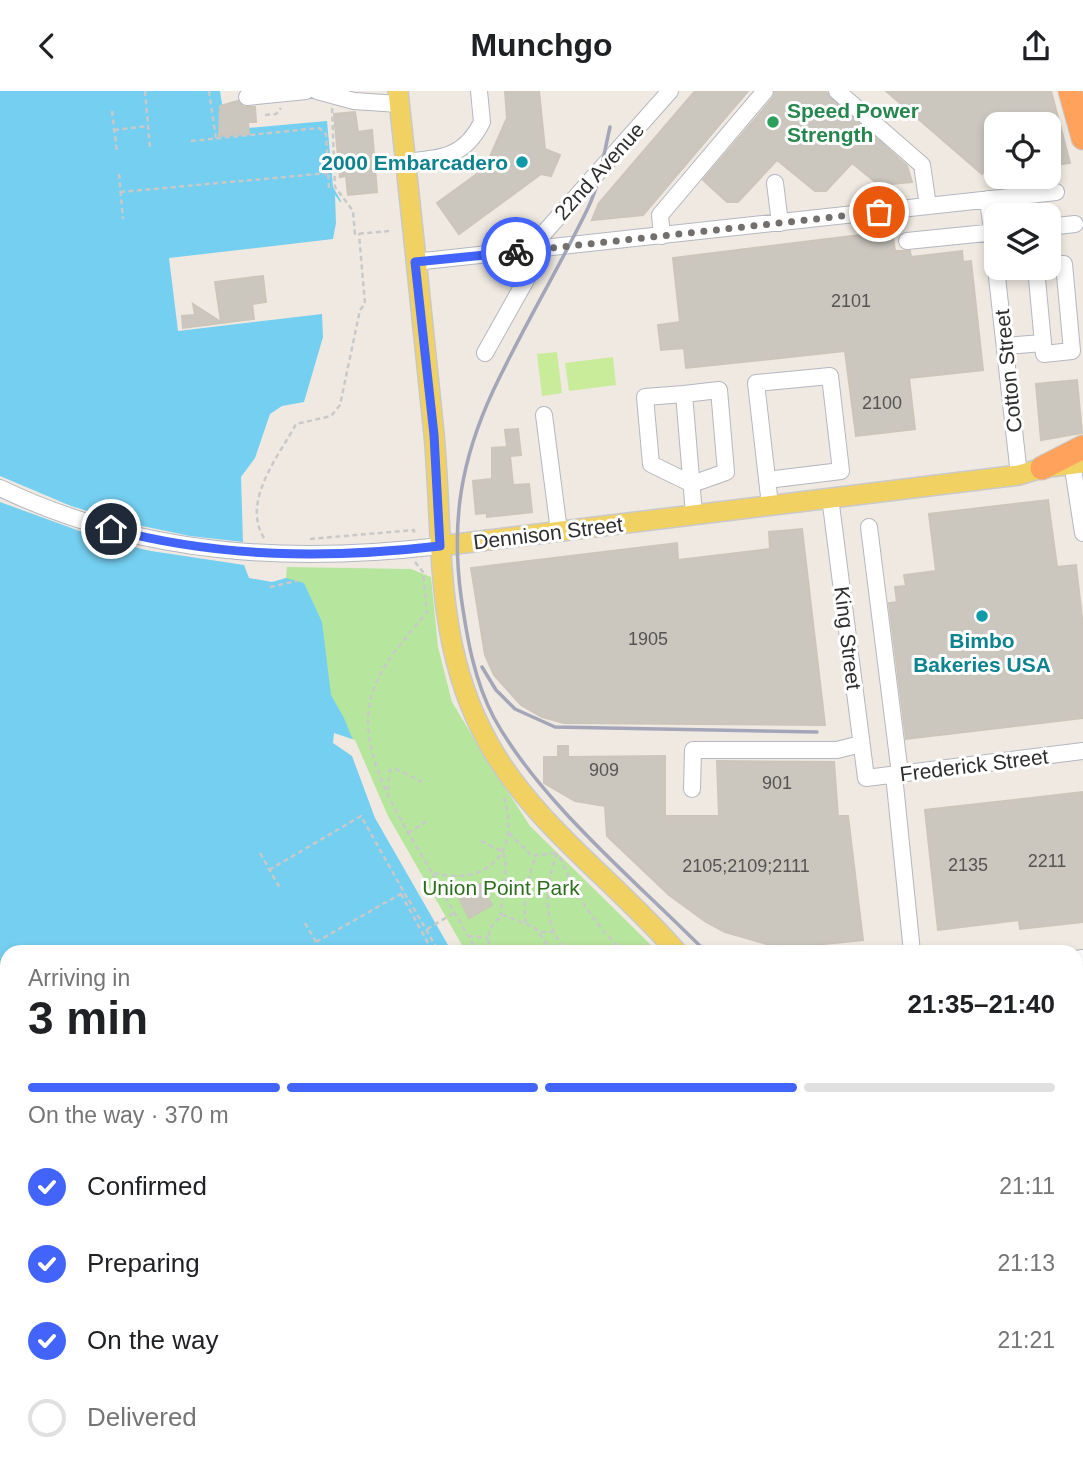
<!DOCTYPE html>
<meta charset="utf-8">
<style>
body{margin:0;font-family:Helvetica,sans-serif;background:#f2f2f2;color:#202124;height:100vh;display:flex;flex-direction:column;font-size:26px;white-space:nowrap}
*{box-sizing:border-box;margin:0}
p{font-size:23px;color:#757577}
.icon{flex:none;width:38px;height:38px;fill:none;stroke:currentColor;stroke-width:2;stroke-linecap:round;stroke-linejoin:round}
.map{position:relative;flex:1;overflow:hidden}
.drawer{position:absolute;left:0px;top:854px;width:1083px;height:525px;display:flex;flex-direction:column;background:#fff;border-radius:21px 21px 0 0;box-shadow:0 4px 10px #0003}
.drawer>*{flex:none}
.buttons{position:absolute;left:984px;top:21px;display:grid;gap:14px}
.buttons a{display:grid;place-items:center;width:77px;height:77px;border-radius:14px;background:#fff;box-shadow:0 4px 10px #0003;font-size:35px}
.pin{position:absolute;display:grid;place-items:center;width:60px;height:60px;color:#fff;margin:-30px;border:4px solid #fff;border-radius:50%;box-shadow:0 2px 7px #0007}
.courier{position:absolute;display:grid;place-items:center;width:70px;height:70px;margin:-35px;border:5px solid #4264fb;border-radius:50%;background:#fff;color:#222;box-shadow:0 2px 9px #0007}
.headline em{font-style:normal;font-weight:600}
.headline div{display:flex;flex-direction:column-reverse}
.headline{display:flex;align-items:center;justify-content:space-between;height:119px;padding:0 28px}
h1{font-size:46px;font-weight:600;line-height:52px}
.bar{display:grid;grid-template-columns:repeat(4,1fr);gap:10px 7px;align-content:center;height:84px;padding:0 28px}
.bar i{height:9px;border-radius:5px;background:#e0e0e0}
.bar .active{background:#4264fb}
.bar p{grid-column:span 4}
ol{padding:0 28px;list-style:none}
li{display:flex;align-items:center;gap:21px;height:77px}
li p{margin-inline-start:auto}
li .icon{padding:7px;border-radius:50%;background:#4264fb;color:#fff;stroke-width:4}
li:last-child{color:#757577}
li i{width:38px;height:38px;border:4px solid #e0e0e0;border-radius:50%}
header{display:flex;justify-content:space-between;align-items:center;height:91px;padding:0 28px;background:#fff;font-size:32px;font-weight:600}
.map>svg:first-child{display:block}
</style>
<header><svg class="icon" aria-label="back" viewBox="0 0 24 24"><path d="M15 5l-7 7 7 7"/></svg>Munchgo<svg class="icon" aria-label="share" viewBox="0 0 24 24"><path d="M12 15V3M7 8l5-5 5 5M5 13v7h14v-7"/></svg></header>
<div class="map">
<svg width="1083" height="1379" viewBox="0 0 1083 1379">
<rect width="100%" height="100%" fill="#efe9e1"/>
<path fill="#b6e59e" d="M287,476L411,478L431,486L438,556L452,611L482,661L530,735L658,861H463L385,726L272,491L286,487Z"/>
<path fill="#c9ec9a" d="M557,261L562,302L542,305L537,263Z
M613,266L616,294L569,300L565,272Z"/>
<path fill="#75cff0" d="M0,0H220L226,39L327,30L333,96L341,110L333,249L310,317L279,325L246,394L254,457L271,483L304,492L322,531L331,604L344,627L384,726L463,861H7V1314L0,1326Z
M199,1372H779L782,1379H253L241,1373L235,1379H197Z"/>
<path fill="#efe9e1" d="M335,104L344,116L343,146L340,147L342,163L339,221L335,222L336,251L313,319L282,328L269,364L250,395L257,456L273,480L286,483V487L272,491L249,487L244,474L151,460L107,450L0,411V385L71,415L123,431L190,445L243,451L241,386L255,367L270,323L282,315L304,311L323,246L322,223L178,240L169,167L333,148L336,132Z
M334,642L355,649L388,725L466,861H452L375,727L352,665L333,652Z"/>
<path fill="#cbc7bf" stroke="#cbc5ba" stroke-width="2" d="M505,0H539L545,58L560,64L551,85L541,83L459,143L437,112L485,77L507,27Z
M695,0H748L643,124L592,129L599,112Z
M775,0H825L907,75L912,91L879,94L852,72L826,100H815L777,69L738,111H727L703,89L773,7Z
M886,0H1051L1070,72L1048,75V33H996V67L982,83Z
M238,10L243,16H255L256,31H248L249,43L219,45L220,15Z
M355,21L358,41L372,39L377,101L348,104L346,85L340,86L334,23Z
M892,140L895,160H910L911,166L962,160L963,171L971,170L983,279L909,287L915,338L856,345L845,260L686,277L684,257L661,259L658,234L680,231L673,167Z
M263,185L266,211L252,213L254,228L183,237L182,225L195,224L193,213L221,231L215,191Z
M1077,289L1082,342L1041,349L1036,293Z
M518,338L521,364L510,365L513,394L529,393L532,421L487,426V422L476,423L473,390L492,388V357L507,356L505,339Z
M1048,409L1057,476L1076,474L1083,536V627L906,648L889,512L897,511L895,496L906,495L904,484L936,480L929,423Z
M802,438L825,634L564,632L542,626L521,614L494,584L485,564L471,477L677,452L678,469L770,458L769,441Z
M558,655H568V666L665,665V725H719L717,670L834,671L838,725H848L863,849L795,856L770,854L725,841L706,831L669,804L607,745L605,715L575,710L544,692V666H558Z
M1083,701V831L1020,838L1019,829L938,839L925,719Z
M480,793L492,814L469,827L458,805Z"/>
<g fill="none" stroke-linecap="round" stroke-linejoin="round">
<defs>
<path id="minor" d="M317,0L354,10L399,13
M837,0L922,74L928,115
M247,6L306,0
M405,71C441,67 464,67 482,31L479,0
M775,92L780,132
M988,108L996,173
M1048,136L1075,133
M662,145L660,124L765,0
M907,150L996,141
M528,160L670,0
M415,171L1056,101
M996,177L1019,384
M1036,177L1044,263L1072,260L1064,173L1048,174
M1005,255L1043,252
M485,262L527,187L536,159
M684,303L719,299L726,381L692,393L651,373L645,306L684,303L694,423
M544,324L559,440
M1074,384L1083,442
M767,389L841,380L830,285L756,292L770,414
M0,397C140,464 288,473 440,455
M830,406L866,687L1083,660
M869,436L900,683
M894,684L912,861
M692,698L693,659H837L861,653
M1076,868L1083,867
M1076,1157L1083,1254
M6,1355H7
M41,1372L55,1379
M90,1379L94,1372
M124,1379L128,1372
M214,1379L218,1372"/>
<path id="major" d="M398,0C410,114 423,229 434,343C444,452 433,554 489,653C535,735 617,791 677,861
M440,455L1019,384L1042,377L1083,372
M1076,1308L1083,1307"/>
<path id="highway" d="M1070,0L1083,47
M1042,377L1083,356"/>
</defs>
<use href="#minor" stroke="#b4b7c1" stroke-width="18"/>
<use href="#major" stroke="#c9c9c9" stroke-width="22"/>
<use href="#highway" stroke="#c9c9c9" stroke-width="25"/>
<path stroke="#c9c9c9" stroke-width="2.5" stroke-dasharray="5 3.5" stroke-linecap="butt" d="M145,0L150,57
M209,0L216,48
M332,17L335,96L353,120L355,143L389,140
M112,20L117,62
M265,24L276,23L281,17
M114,39L148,35
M191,50L319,37L326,43L329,98
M119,83L123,128
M120,101L329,82
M264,447C241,410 279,365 296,333L331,325L340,314L360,219L365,213L359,143
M310,448L414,439V443
M415,471L423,481L427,521C408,545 383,570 373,600C352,660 404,733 432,782C447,809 462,835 478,861
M270,496L297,490
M388,699L390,679L396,678L422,691
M408,742L429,729
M509,742L532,765L555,762
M481,750L503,761C510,781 501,803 501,824
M260,762L281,799
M557,762C545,797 541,831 567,861
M560,766C575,803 594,833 624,861
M269,779L361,725L409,810
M434,782C490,796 522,758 503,704
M401,803L433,861
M409,809L439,861
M305,832L322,861
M526,832C522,809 527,787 536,765
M427,838L454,822
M541,841H554
M468,845L488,847
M316,851L404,801
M493,861C483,848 490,831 504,824L535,837L553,861
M0,1314L7,1318
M0,1339L7,1326
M239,1379L243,1372"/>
<use href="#minor" stroke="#fff" stroke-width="16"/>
<use href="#major" stroke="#f2d163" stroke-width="19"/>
<use href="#highway" stroke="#ffa35c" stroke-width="23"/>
<path stroke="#a3a6b8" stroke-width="3.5" d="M610,36C604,62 600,92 588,117C558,179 522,238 493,300C461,369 451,430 461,505C467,547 474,589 494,627C541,712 637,791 706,861
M482,576L496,599L515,618L555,636L817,641
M874,1372L875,1379"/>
</g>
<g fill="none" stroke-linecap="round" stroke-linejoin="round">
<path stroke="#726f6d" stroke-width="7" stroke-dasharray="0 12.6" d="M516,161L879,121"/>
<path stroke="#4264fb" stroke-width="9" d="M111,438C220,467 328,468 440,455L434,344L415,171L516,161"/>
</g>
<circle fill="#2e9e5b" stroke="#fff" stroke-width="2.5" cx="773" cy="31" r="7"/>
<g fill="#0f9aa8" stroke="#fff" stroke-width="2.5">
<circle cx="522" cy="71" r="7"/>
<circle cx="982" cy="525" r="7"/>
</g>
<g text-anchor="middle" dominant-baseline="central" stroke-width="6" stroke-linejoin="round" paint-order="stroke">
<g font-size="18" fill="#555452">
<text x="851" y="210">2101</text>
<text x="882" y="312">2100</text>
<text x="648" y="548">1905</text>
<text x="604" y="679">909</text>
<text x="777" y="692">901</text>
<text x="1047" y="770">2211</text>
<text x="968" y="774">2135</text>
<text x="746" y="775">2105;2109;2111</text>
</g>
<g font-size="21" font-weight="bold" fill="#27864d" stroke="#fff" text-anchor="start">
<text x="787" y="19">Speed Power<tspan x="787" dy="24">Strength</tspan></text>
</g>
<g font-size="21" font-weight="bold" fill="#0d838f" stroke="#fff" text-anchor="end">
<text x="508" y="71">2000 Embarcadero</text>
<text x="982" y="549" text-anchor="middle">Bimbo<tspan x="982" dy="24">Bakeries USA</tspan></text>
</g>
<g font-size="21" fill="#2e2e2e" stroke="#fff">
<text transform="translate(599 80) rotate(-48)">22nd Avenue</text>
<text transform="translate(1008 280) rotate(-96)">Cotton Street</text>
<text transform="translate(548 442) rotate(-7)">Dennison Street</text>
<text transform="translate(848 547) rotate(83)">King Street</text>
<text transform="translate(974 674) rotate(-7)">Frederick Street</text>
</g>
<g font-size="21" fill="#2c6e1b" stroke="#fff">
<text x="501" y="796">Union Point Park</text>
</g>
</g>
</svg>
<div class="buttons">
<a><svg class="icon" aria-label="locate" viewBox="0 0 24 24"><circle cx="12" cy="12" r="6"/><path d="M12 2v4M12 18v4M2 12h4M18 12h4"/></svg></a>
<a><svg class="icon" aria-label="layers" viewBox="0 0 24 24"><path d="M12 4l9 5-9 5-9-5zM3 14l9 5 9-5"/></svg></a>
</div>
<div class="pin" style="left:879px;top:121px;background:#ea580c"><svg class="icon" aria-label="bag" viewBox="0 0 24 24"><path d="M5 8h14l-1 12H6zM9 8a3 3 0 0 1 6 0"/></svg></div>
<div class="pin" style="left:111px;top:438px;background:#1f2937"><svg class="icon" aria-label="home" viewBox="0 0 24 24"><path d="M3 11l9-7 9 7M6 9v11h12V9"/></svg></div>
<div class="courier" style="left:516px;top:161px"><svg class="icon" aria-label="bike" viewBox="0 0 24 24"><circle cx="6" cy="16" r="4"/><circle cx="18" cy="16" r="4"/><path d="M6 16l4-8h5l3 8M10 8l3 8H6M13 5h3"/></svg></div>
<section class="drawer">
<div class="headline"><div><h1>3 min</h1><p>Arriving in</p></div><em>21:35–21:40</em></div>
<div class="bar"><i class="active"></i><i class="active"></i><i class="active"></i><i></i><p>On the way · 370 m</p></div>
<ol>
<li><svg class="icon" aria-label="check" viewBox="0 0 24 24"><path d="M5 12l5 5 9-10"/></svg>Confirmed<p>21:11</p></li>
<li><svg class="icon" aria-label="check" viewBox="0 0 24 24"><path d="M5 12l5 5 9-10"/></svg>Preparing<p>21:13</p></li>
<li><svg class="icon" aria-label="check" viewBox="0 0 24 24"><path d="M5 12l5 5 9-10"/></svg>On the way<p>21:21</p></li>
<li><i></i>Delivered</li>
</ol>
</section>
</div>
